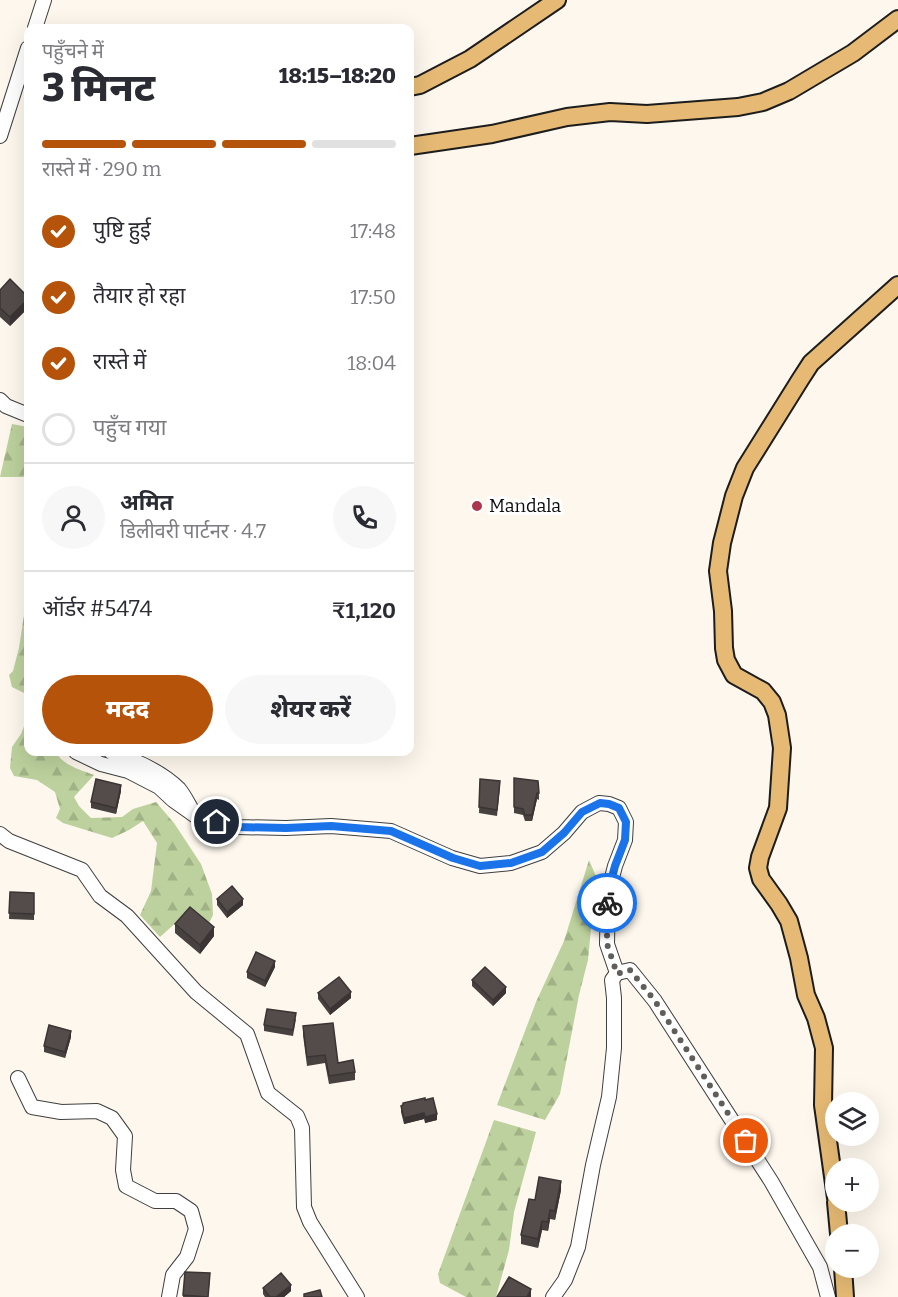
<!DOCTYPE html>
<html lang="hi">
<meta charset="utf-8">
<style>
body{margin:0;font-family:Bitter,"Noto Sans Devanagari",serif;background:#f7f7f7;color:#2b2b33;height:100vh;display:flex;flex-direction:column;font-size:22px;white-space:nowrap}
*{box-sizing:border-box;margin:0}
p{font-size:20px;color:#7c7c81}
.icon{flex:none;width:33px;height:33px;fill:none;stroke:currentColor;stroke-width:2;stroke-linecap:round;stroke-linejoin:round}
.map{position:relative;flex:1;overflow:hidden}
.side{position:absolute;left:24px;top:24px;width:390px;height:732px;display:flex;flex-direction:column;background:#fff;border-radius:12px;box-shadow:0 6px 24px #0002}
.side>*{flex:none}
.controls{position:absolute;left:825px;top:1092px;display:grid;gap:12px}
.controls a{display:grid;place-items:center;width:54px;height:54px;border-radius:50%;background:#fff;box-shadow:0 6px 24px #0002;font-size:30px}
.pin{position:absolute;display:grid;place-items:center;width:51px;height:51px;color:#fff;margin:-26px;border:3px solid #fff;border-radius:50%;box-shadow:0 2px 6px #0007}
.courier{position:absolute;display:grid;place-items:center;width:60px;height:60px;margin:-30px;border:4px solid #1a73e8;border-radius:50%;background:#fff;color:#222;box-shadow:0 2px 8px #0007}
.summary em{font-style:normal;font-weight:800}
.summary div{display:flex;flex-direction:column-reverse}
.summary{display:flex;align-items:center;justify-content:space-between;height:102px;padding:0 18px}
h1{font-size:39px;font-weight:800;line-height:45px}
.bar{display:grid;grid-template-columns:repeat(4,1fr);gap:9px 6px;align-content:center;height:72px;padding:0 18px}
.bar i{height:8px;border-radius:4px;background:#e1e1e2}
.bar .active{background:#b45309}
.bar p{grid-column:span 4}
.line{display:flex;align-items:center;gap:15px;padding:0 18px;border-top:2px solid #e1e1e2}
.line div{flex:1}
.round{display:grid;place-items:center;flex:none;width:63px;height:63px;border-radius:32px;background:#f7f7f7}
ol{padding:0 18px;list-style:none}
li{display:flex;align-items:center;gap:18px;height:66px}
li p{margin-inline-start:auto}
li .icon{padding:6px;border-radius:50%;background:#b45309;color:#fff;stroke-width:4}
li:last-child{color:#7c7c81}
li i{width:33px;height:33px;border:3px solid #e1e1e2;border-radius:50%}
.cta{display:flex;gap:12px;margin-top:auto;padding:12px 18px}
.cta a{flex:1;height:69px;border-radius:36px;background:#b45309;color:#fff;font-size:24px;font-weight:800;line-height:69px;text-align:center}
.cta a+a{background:#f7f7f7;color:#2b2b33}
.map>svg:first-child{display:block}
</style>
<div class="map">
<svg width="898" height="1297" viewBox="0 0 898 1297">
<defs>
<pattern id="forest-firs" width="22" height="20" patternUnits="userSpaceOnUse" patternTransform="scale(1.5)"><rect width="22" height="20" fill="#bcd19d"/><path d="M5 1l3.5 6h-7zM16 11l3.5 6h-7z" fill="#a0b286"/></pattern>
</defs>
<rect width="100%" height="100%" fill="#fdf7ed"/>
<path fill="url(#forest-firs)" d="M12,424L28,427V477H0Z
M28,599V703L26,694L12,687L9,675L13,671L19,648L26,602Z
M28,716V752H56C62,765 81,770 94,775L74,797L79,806L91,818L122,817L133,809L156,802L174,823L201,864L212,894L213,915L208,925L189,911L160,937L140,915L151,891L157,843L143,821L129,830L112,838L63,823L56,818L60,809L55,792L37,780L14,776L10,768L12,747L21,734Z
M589,860L598,881L592,919L588,960L579,995L560,1094L545,1120L497,1105L536,1002L564,941Z
M494,1120L536,1132L514,1212L509,1250L496,1297H466L440,1283L438,1274Z"/>
<g fill="none" stroke-linecap="round" stroke-linejoin="round">
<defs>
<path id="minor" d="M35,28L44,0
M0,136L28,48
M0,400L6,406L28,415
M76,752L101,764L128,771L159,787L173,800L197,817L237,827L286,828L331,826L391,831L452,858L480,866L511,863L542,852L564,833L582,812L599,803L609,804L619,808L626,822L625,840L615,866L608,893L607,944L617,973
M111,752C135,760 161,771 179,789C184,795 188,803 192,810
M0,834L9,841L82,870L100,896L127,916L196,992L247,1034L268,1093L297,1116L302,1128L304,1207L310,1222L357,1297
M18,1078L32,1107L61,1112L97,1111L112,1118L125,1136L123,1170L126,1186L155,1201H176L191,1211L196,1229L187,1257L173,1275L169,1297
M553,1297L565,1280L578,1247L593,1165L609,1097L614,1048V998L612,980L617,973L630,970L655,1001L771,1181L820,1267L828,1297"/>
<path id="major" d="M410,87L420,85L470,59L557,0
M410,146L492,134L567,117L610,112L647,114L738,107L763,102L789,91L853,53L898,19
M836,1198L823,1105L824,1048L816,1018L806,995L799,958L789,921L779,904L761,879L758,868L760,857L778,808L782,748L777,715L772,702L763,691L734,675L726,660L724,648L723,611L718,571L722,543L734,496L745,468L800,380L811,363L898,285
M836,1202L839,1234
M843,1268L845,1297"/>
</defs>
<use href="#minor" stroke="#3f3f3f" stroke-width="16"/>
<use href="#major" stroke="#1d1d1d" stroke-width="20"/>
<use href="#minor" stroke="#fff" stroke-width="14"/>
<use href="#major" stroke="#e6ba74" stroke-width="16"/>
</g>
<path fill="#474140" d="M0,290L28,297V308L10,326L0,317Z
M514,778L539,793V800L537,799L532,821H525L523,815L514,813Z
M480,779L500,787L497,816L479,813Z
M121,791L116,814L91,808V802Z
M10,892L34,893V920L9,919Z
M217,899L243,905L227,918L217,905Z
M175,924L214,936L200,954L175,933Z
M275,967L265,987L247,978V972Z
M472,980L506,993L493,1006L472,986Z
M318,993L351,998L330,1015L318,999Z
M296,1019L293,1036L264,1031V1025Z
M303,1026L338,1063L355,1072V1080L329,1084L325,1063L307,1066L303,1035Z
M71,1037L65,1058L44,1052V1046Z
M425,1100L437,1120L425,1123L424,1119L404,1124L401,1112V1106Z
M561,1190L555,1220L550,1219L548,1231L542,1230L538,1248L521,1244V1235L535,1200Z
M185,1272L210,1279L208,1297H183Z
M263,1288L291,1291L284,1297H265L263,1294Z"/>
<path fill="#3a3534" d="M28,299V308L10,326V317Z
M121,785V791L116,814V808Z
M537,793V799L532,821V815Z
M243,899V905L227,918V912Z
M214,927V936L200,954V945Z
M275,961V967L265,987V981Z
M506,987V993L493,1006V1000Z
M351,992V998L330,1015V1009Z
M71,1031V1037L65,1058V1052Z
M424,1113V1119L404,1124V1118Z
M437,1114V1120L425,1123V1117Z
M561,1181V1190L555,1220V1211Z
M550,1210V1219L548,1231V1222Z
M542,1221V1230L538,1248V1239Z
M291,1285V1291L284,1297H276Z
M531,1289V1297H527Z"/>
<path fill="#534c4a" stroke="#3a3534" stroke-width="1.5" d="M10,279L28,297V299L10,317L0,308V290Z
M514,778L538,781L539,793H537L532,815H525L523,809L514,807Z
M96,779L121,785L116,808L91,802Z
M480,779L500,781L497,810L479,807Z
M232,886L243,899L227,912L217,899Z
M10,892L34,893V914L9,913Z
M190,907L214,927L200,945L175,924Z
M256,952L275,961L265,981L247,972Z
M485,967L506,987L493,1000L472,980Z
M339,977L351,992L330,1009L318,993Z
M267,1009L296,1013L293,1030L264,1025Z
M333,1023L338,1063L353,1060L355,1072L329,1076L325,1055L307,1057L303,1026Z
M49,1025L71,1031L65,1052L44,1046Z
M425,1098V1100L433,1098L437,1114L425,1117L424,1113L404,1118L401,1106L403,1105V1103Z
M539,1177L561,1181L555,1211L550,1210L548,1222L542,1221L538,1239L521,1235L529,1199L535,1200Z
M185,1272L210,1273L208,1297L183,1295Z
M281,1273L291,1285L276,1297H270L263,1288Z
M509,1277L531,1289L527,1297H497Z
M320,1290L322,1297H304V1294Z"/>
<g fill="none" stroke-linecap="round" stroke-linejoin="round">
<path stroke="#605e5b" stroke-width="6" stroke-dasharray="0 10.8" d="M607,903V944L617,974L630,970L655,1001L746,1141"/>
<path stroke="#1a73e8" stroke-width="8" d="M217,822L237,827L286,828L331,826L391,831L453,858L480,866L511,863L542,852L564,833L582,812L600,803L609,804L619,808L626,822L625,840L615,866L608,893L607,903"/>
</g>
<circle fill="#a9374d" stroke="#fff" stroke-width="2" cx="477" cy="506" r="6"/>
<g text-anchor="middle" dominant-baseline="central" stroke-width="6" stroke-linejoin="round" paint-order="stroke">
<g font-size="18" fill="#0c0c0c" stroke="#fff" text-anchor="start">
<text x="489" y="506">Mandala</text>
</g>
</g>
</svg>
<div class="controls">
<a><svg class="icon" aria-label="layers" viewBox="0 0 24 24"><path d="M12 4l9 5-9 5-9-5zM3 14l9 5 9-5"/></svg></a>
<a>+</a>
<a>−</a>
</div>
<div class="pin" style="left:746px;top:1141px;background:#ea580c"><svg class="icon" aria-label="bag" viewBox="0 0 24 24"><path d="M5 8h14l-1 12H6zM9 8a3 3 0 0 1 6 0"/></svg></div>
<div class="pin" style="left:217px;top:822px;background:#1f2937"><svg class="icon" aria-label="home" viewBox="0 0 24 24"><path d="M3 11l9-7 9 7M6 9v11h12V9"/></svg></div>
<div class="courier" style="left:607px;top:903px"><svg class="icon" aria-label="bike" viewBox="0 0 24 24"><circle cx="6" cy="16" r="4"/><circle cx="18" cy="16" r="4"/><path d="M6 16l4-8h5l3 8M10 8l3 8H6M13 5h3"/></svg></div>
<section class="side">
<div class="summary"><div><h1>3 मिनट</h1><p>पहुँचने में</p></div><em>18:15–18:20</em></div>
<div class="bar"><i class="active"></i><i class="active"></i><i class="active"></i><i></i><p>रास्ते में · 290 m</p></div>
<ol>
<li><svg class="icon" aria-label="check" viewBox="0 0 24 24"><path d="M5 12l5 5 9-10"/></svg>पुष्टि हुई<p>17:48</p></li>
<li><svg class="icon" aria-label="check" viewBox="0 0 24 24"><path d="M5 12l5 5 9-10"/></svg>तैयार हो रहा<p>17:50</p></li>
<li><svg class="icon" aria-label="check" viewBox="0 0 24 24"><path d="M5 12l5 5 9-10"/></svg>रास्ते में<p>18:04</p></li>
<li><i></i>पहुँच गया</li>
</ol>
<div class="line" style="height:108px"><a class="round"><svg class="icon" aria-label="person" viewBox="0 0 24 24"><circle cx="12" cy="8" r="4"/><path d="M4 21q1-7 8-7t8 7"/></svg></a><div><b>अमित</b><p>डिलीवरी पार्टनर · 4.7</p></div><a class="round"><svg class="icon" aria-label="phone" viewBox="0 0 24 24"><path d="M5 4h4l2 5-3 2q2 4 5 5l2-3 5 2v4C11 20 4 13 5 4z"/></svg></a></div>
<div class="line" style="height:78px"><div>ऑर्डर #5474</div><b>₹1,120</b></div>
<div class="cta"><a>मदद</a><a>शेयर करें</a></div>
</section>
</div>
